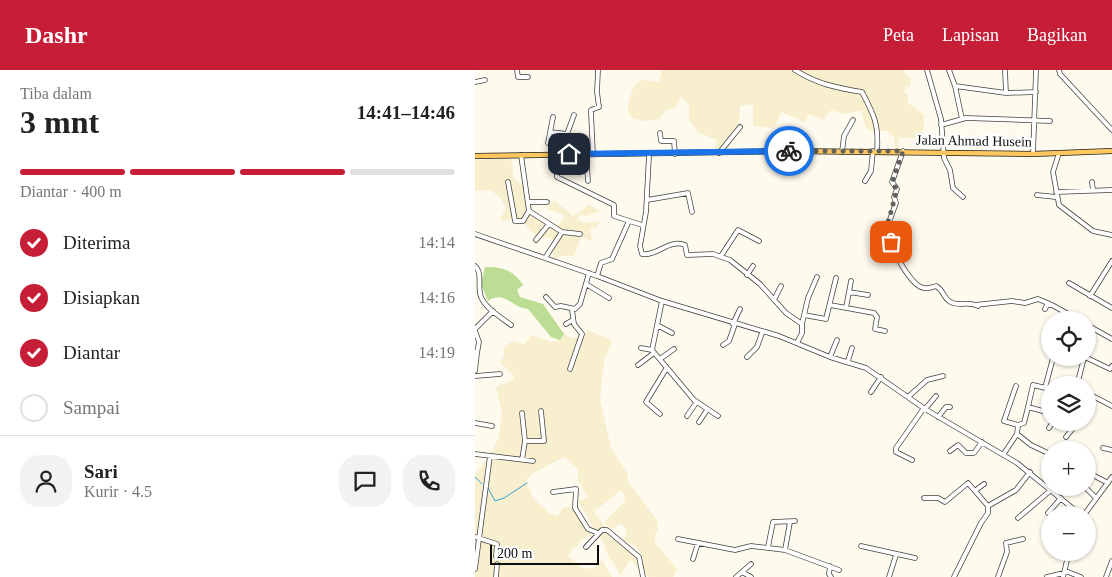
<!DOCTYPE html>
<html lang="id">
<meta charset="utf-8">
<style>
body{margin:0;font-family:Georgia,serif;background:#f2f2f2;color:#222;height:100vh;display:flex;flex-direction:column;font-size:19px;white-space:nowrap}
*{box-sizing:border-box;margin:0}
p{font-size:16px;color:#767676}
.icon{flex:none;width:28px;height:28px;fill:none;stroke:currentColor;stroke-width:2;stroke-linecap:round;stroke-linejoin:round}
.map{position:relative;flex:1;overflow:hidden}
.details{display:flex;flex-direction:column;background:#fff;width:475px}
.details>*{flex:none}
.fabs{position:absolute;left:566px;top:241px;display:grid;gap:10px}
.fabs a{display:grid;place-items:center;width:55px;height:55px;border-radius:50%;background:#fff;box-shadow:0 1px 4px #0004;font-size:25px}
.scale{position:absolute;left:15px;bottom:12px;width:109px;box-sizing:border-box;padding-left:5px;border:2px solid #0e0e0e;border-top:0;font-size:14px;line-height:18px;white-space:nowrap;color:#0e0e0e;-webkit-text-stroke:4px #fff;paint-order:stroke}
.pin{position:absolute;display:grid;place-items:center;width:42px;height:42px;color:#fff;margin:-21px;border-radius:10px;box-shadow:0 2px 8px #0006}
.courier{position:absolute;display:grid;place-items:center;width:50px;height:50px;margin:-25px;border:4px solid #1a73e8;border-radius:50%;background:#fff;color:#222;box-shadow:0 1px 6px #0007}
.summary em{font-style:normal;font-weight:700}
.summary div{display:flex;flex-direction:column-reverse}
.summary{display:flex;align-items:center;justify-content:space-between;height:85px;padding:0 20px}
h1{font-size:32px;font-weight:700;line-height:38px}
.bar{display:grid;grid-template-columns:repeat(4,1fr);gap:8px 5px;align-content:center;height:60px;padding:0 20px}
.bar i{height:6px;border-radius:4px;background:#e0e0e0}
.bar .on{background:#c61e36}
.bar p{grid-column:span 4}
.line{display:flex;align-items:center;gap:12px;padding:0 20px;border-top:1px solid #e0e0e0}
.line div{flex:1}
.round{display:grid;place-items:center;flex:none;width:52px;height:52px;border-radius:20px;background:#f2f2f2}
ol{padding:0 20px;list-style:none}
li{display:flex;align-items:center;gap:15px;height:55px}
li p{margin-inline-start:auto}
li .icon{padding:5px;border-radius:50%;background:#c61e36;color:#fff;stroke-width:4}
li:last-child{color:#767676}
li i{width:28px;height:28px;border:2px solid #e0e0e0;border-radius:50%}
header{display:flex;align-items:center;gap:30px;box-sizing:border-box;height:70px;padding:0 25px;background:#c61e36;color:#fff}
header strong{font-size:24px}
nav{display:flex;gap:28px;margin-inline-start:auto;font-size:18px}
main{display:flex;flex:1;min-height:0}
.map>svg:first-child{display:block}
</style>
<header>
<strong>Dashr</strong>
<nav><a>Peta</a><a>Lapisan</a><a>Bagikan</a></nav>
</header>
<main>
<section class="details">
<div class="summary"><div><h1>3 mnt</h1><p>Tiba dalam</p></div><em>14:41–14:46</em></div>
<div class="bar"><i class="on"></i><i class="on"></i><i class="on"></i><i></i><p>Diantar · 400 m</p></div>
<ol>
<li><svg class="icon" aria-label="check" viewBox="0 0 24 24"><path d="M5 12l5 5 9-10"/></svg>Diterima<p>14:14</p></li>
<li><svg class="icon" aria-label="check" viewBox="0 0 24 24"><path d="M5 12l5 5 9-10"/></svg>Disiapkan<p>14:16</p></li>
<li><svg class="icon" aria-label="check" viewBox="0 0 24 24"><path d="M5 12l5 5 9-10"/></svg>Diantar<p>14:19</p></li>
<li><i></i>Sampai</li>
</ol>
<div class="line" style="height:90px"><a class="round"><svg class="icon" aria-label="person" viewBox="0 0 24 24"><circle cx="12" cy="8" r="4"/><path d="M4 21q1-7 8-7t8 7"/></svg></a><div><b>Sari</b><p>Kurir · 4.5</p></div><a class="round"><svg class="icon" aria-label="chat" viewBox="0 0 24 24"><path d="M4 5h16v11H9l-5 4z"/></svg></a><a class="round"><svg class="icon" aria-label="phone" viewBox="0 0 24 24"><path d="M5 4h4l2 5-3 2q2 4 5 5l2-3 5 2v4C11 20 4 13 5 4z"/></svg></a></div>
</section>
<div class="map">
<svg width="637" height="507" viewBox="0 0 637 507">
<rect width="100%" height="100%" fill="#fffaee"/>
<path fill="#f7efcd" d="M187,0H428L436,9L435,17H431L429,22L433,25L432,32L449,45L448,68H424V81H420L419,67L412,61H396L391,58L386,40L371,44L356,40L349,50L334,44L330,52L306,42L299,58L278,56V34L265,36L264,54L253,80H240L242,70L224,63L214,50V34L205,27L201,37L190,41L185,49L170,51L157,48L152,39L157,20L165,10L184,12Z
M36,88L39,109L47,114L55,141L82,158L90,146L72,139L79,130L98,146L114,135L125,141L111,146L106,145L102,149L110,153L125,151L121,158L115,157L117,171L106,167L99,186H85L83,189L78,188V182H73L79,170L72,167L64,169L48,152L39,150L27,151L26,148L31,138L26,129L16,120L0,121V90Z
M112,260L135,269L136,274L129,290L125,330L136,378L152,403L154,413L182,450L183,462L180,465V473L202,499L198,507H174L167,501L168,486L161,477L148,470L152,463L147,453L137,459L129,452L150,431V427L146,420L119,442L132,459L164,489L165,499L155,490L146,505L133,486L129,474L103,431L113,427L103,410V399L89,387L60,402L51,410L58,428L75,444L83,446L88,438L100,436L117,462L116,466L106,469L103,476L96,480L93,486L107,498L119,499L127,490L137,507H0V405L15,386L24,367L27,341L21,317L39,309L37,303L25,293L29,286V278L37,271L49,274L57,265L76,272L85,270L89,264L98,269L109,266Z"/>
<path fill="#bcdd94" d="M10,197C27,196 39,201 48,215L42,220L45,227L68,234L89,264L85,270L76,267L53,239C36,237 30,220 13,231L6,214Z"/>
<g fill="none" stroke-linecap="round" stroke-linejoin="round">
<path stroke="#33a4d5" stroke-width="1" d="M0,407L7,414
M13,418L20,431L29,428L52,413"/>
<defs>
<path id="minor" d="M42,0L43,7H53
M320,0C342,14 362,18 387,22C399,45 404,54 402,81
M452,0L466,49L469,88L475,100L478,118L488,127
M474,0L480,16L531,23L561,22
M530,0L531,23
M584,0L585,4L637,60
M0,12L10,10
M480,16L487,49
M466,55L491,48L575,51
M75,62L92,64
M185,63L186,71H199L200,84
M73,73L78,47
M428,81L417,112L422,119L419,127L421,133L410,163C416,175 434,216 449,218C453,219 458,217 461,216C470,221 468,230 478,233C487,236 494,231 503,236
M367,82L369,66L378,50
M244,83L265,57
M584,83L578,102L584,135L618,161L637,165
M82,84V107L139,135V146L167,155
M94,84L92,64L99,45
M111,84L113,111
M118,84L116,43V40L124,37L122,22L123,0
M558,84L561,0
M46,85L54,141L87,162L70,188
M174,85L171,142L165,176L167,184C181,187 195,168 210,175L212,185L238,184L255,190L285,214L311,243L327,254V263L322,273
M390,111L396,101L398,81
M33,112L40,151H48L54,141
M617,112L618,121
M581,122L637,120
M562,125L581,127
M172,130L213,123L217,142
M54,132H72
M87,162L105,164
M0,164L122,206L187,231L304,266L355,287L391,298L450,339L542,393L606,445
M61,170L74,154
M246,186L263,160L284,171
M0,196C8,203 2,217 6,227C11,239 27,248 36,255
M272,205L278,196
M122,206L126,193L137,189L154,151
M594,213L637,238
M111,214L134,228
M374,222L393,225
M615,226L637,191
M71,227L80,237L86,236L100,239L105,234L114,203
M299,230L306,216
M355,235L399,243L402,247L400,259L410,261
M500,235L537,231L550,233L563,229L575,234
M371,238L376,211
M570,239L572,235H577L604,250
M329,245L351,249L361,208
M91,254L98,250
M258,254L265,239
M327,254L333,228L342,207
M182,255L197,263
M612,255L637,269
M0,259L18,241
M0,261L4,272L2,283L0,282
M612,268L618,258
M248,275L254,271L260,254
M166,278L177,280L219,330L243,346
M177,280L187,231
M272,287L282,277L287,263
M355,287L362,270
M612,288L635,299L637,296
M185,289L199,279
M373,291L377,278
M163,295L179,283
M95,299L107,264L99,254L97,240
M0,301L2,283
M0,306L25,304
M602,315L609,288
M570,318L578,288
M396,322L406,307
M612,323L637,336
M433,327L452,310L468,306
M553,337L558,315L575,319
M450,339L461,326
M47,343L50,371L47,390
M185,344L171,332L191,299
M212,346L221,333
M463,347L471,337H475
M224,352L232,340
M0,353L17,356
M543,355L549,353L553,337L575,343
M574,358L578,352
M542,364L556,375L575,384
M591,367L599,357L594,352
M50,371H69L66,341
M628,378L637,380
M475,381L483,375L491,383H499L507,372
M0,384L58,391
M528,385L542,364L543,355L529,351L541,316
M437,390L421,382V378L449,338
M612,402L633,413
M611,418L621,428
M501,420L509,414
M78,422L101,419L100,438L113,459L123,463
M449,428H463L470,432L493,413L513,436V443L506,453L479,507
M513,436L541,420L555,402
M573,443L586,428
M609,445L637,407
M543,448L576,420
M0,467L22,474L21,486
M203,469L260,480L276,476L310,480L364,500
M574,471H575
M386,476L440,488
M111,477L127,460H132L164,487L168,507
M293,477L298,452L320,451
M310,480L315,452
M218,489L223,473
M355,496L354,504L356,507
M0,499L15,386
M267,502L276,494
M21,507L22,494
M261,507L267,502L276,507
M414,507L421,485
M523,507L532,482L531,473L548,469
M572,507L593,502L606,507
M588,507L594,482
M631,507L637,491"/>
<path id="major" d="M0,86L313,81L558,84L637,81"/>
</defs>
<use href="#minor" stroke="#414141" stroke-width="5.5"/>
<use href="#major" stroke="#1f1f1f" stroke-width="6"/>
<use href="#minor" stroke="#fff" stroke-width="4"/>
<use href="#major" stroke="#ffc85e" stroke-width="4.5"/>
</g>
<g fill="none" stroke-linecap="round" stroke-linejoin="round">
<path stroke="#62615c" stroke-width="5" stroke-dasharray="0 9" d="M314,81H428L417,113L422,119C418,133 416,145 410,160L416,172"/>
<path stroke="#1a73e8" stroke-width="6" d="M94,84L314,81"/>
</g>
<g text-anchor="middle" dominant-baseline="central" stroke-width="5" stroke-linejoin="round" paint-order="stroke">
<g font-size="14" fill="#0e0e0e" stroke="#fff">
<text transform="translate(499 71) rotate(1)">Jalan Ahmad Husein</text>
</g>
</g>
</svg>
<div class="fabs">
<a><svg class="icon" aria-label="locate" viewBox="0 0 24 24"><circle cx="12" cy="12" r="6"/><path d="M12 2v4M12 18v4M2 12h4M18 12h4"/></svg></a>
<a><svg class="icon" aria-label="layers" viewBox="0 0 24 24"><path d="M12 4l9 5-9 5-9-5zM3 14l9 5 9-5"/></svg></a>
<a>+</a>
<a>−</a>
</div>
<div class="scale">200 m</div>
<div class="pin" style="left:416px;top:172px;background:#ea580c"><svg class="icon" aria-label="bag" viewBox="0 0 24 24"><path d="M5 8h14l-1 12H6zM9 8a3 3 0 0 1 6 0"/></svg></div>
<div class="pin" style="left:94px;top:84px;background:#1f2937"><svg class="icon" aria-label="home" viewBox="0 0 24 24"><path d="M3 11l9-7 9 7M6 9v11h12V9"/></svg></div>
<div class="courier" style="left:314px;top:81px"><svg class="icon" aria-label="bike" viewBox="0 0 24 24"><circle cx="6" cy="16" r="4"/><circle cx="18" cy="16" r="4"/><path d="M6 16l4-8h5l3 8M10 8l3 8H6M13 5h3"/></svg></div>
</div>
</main>
